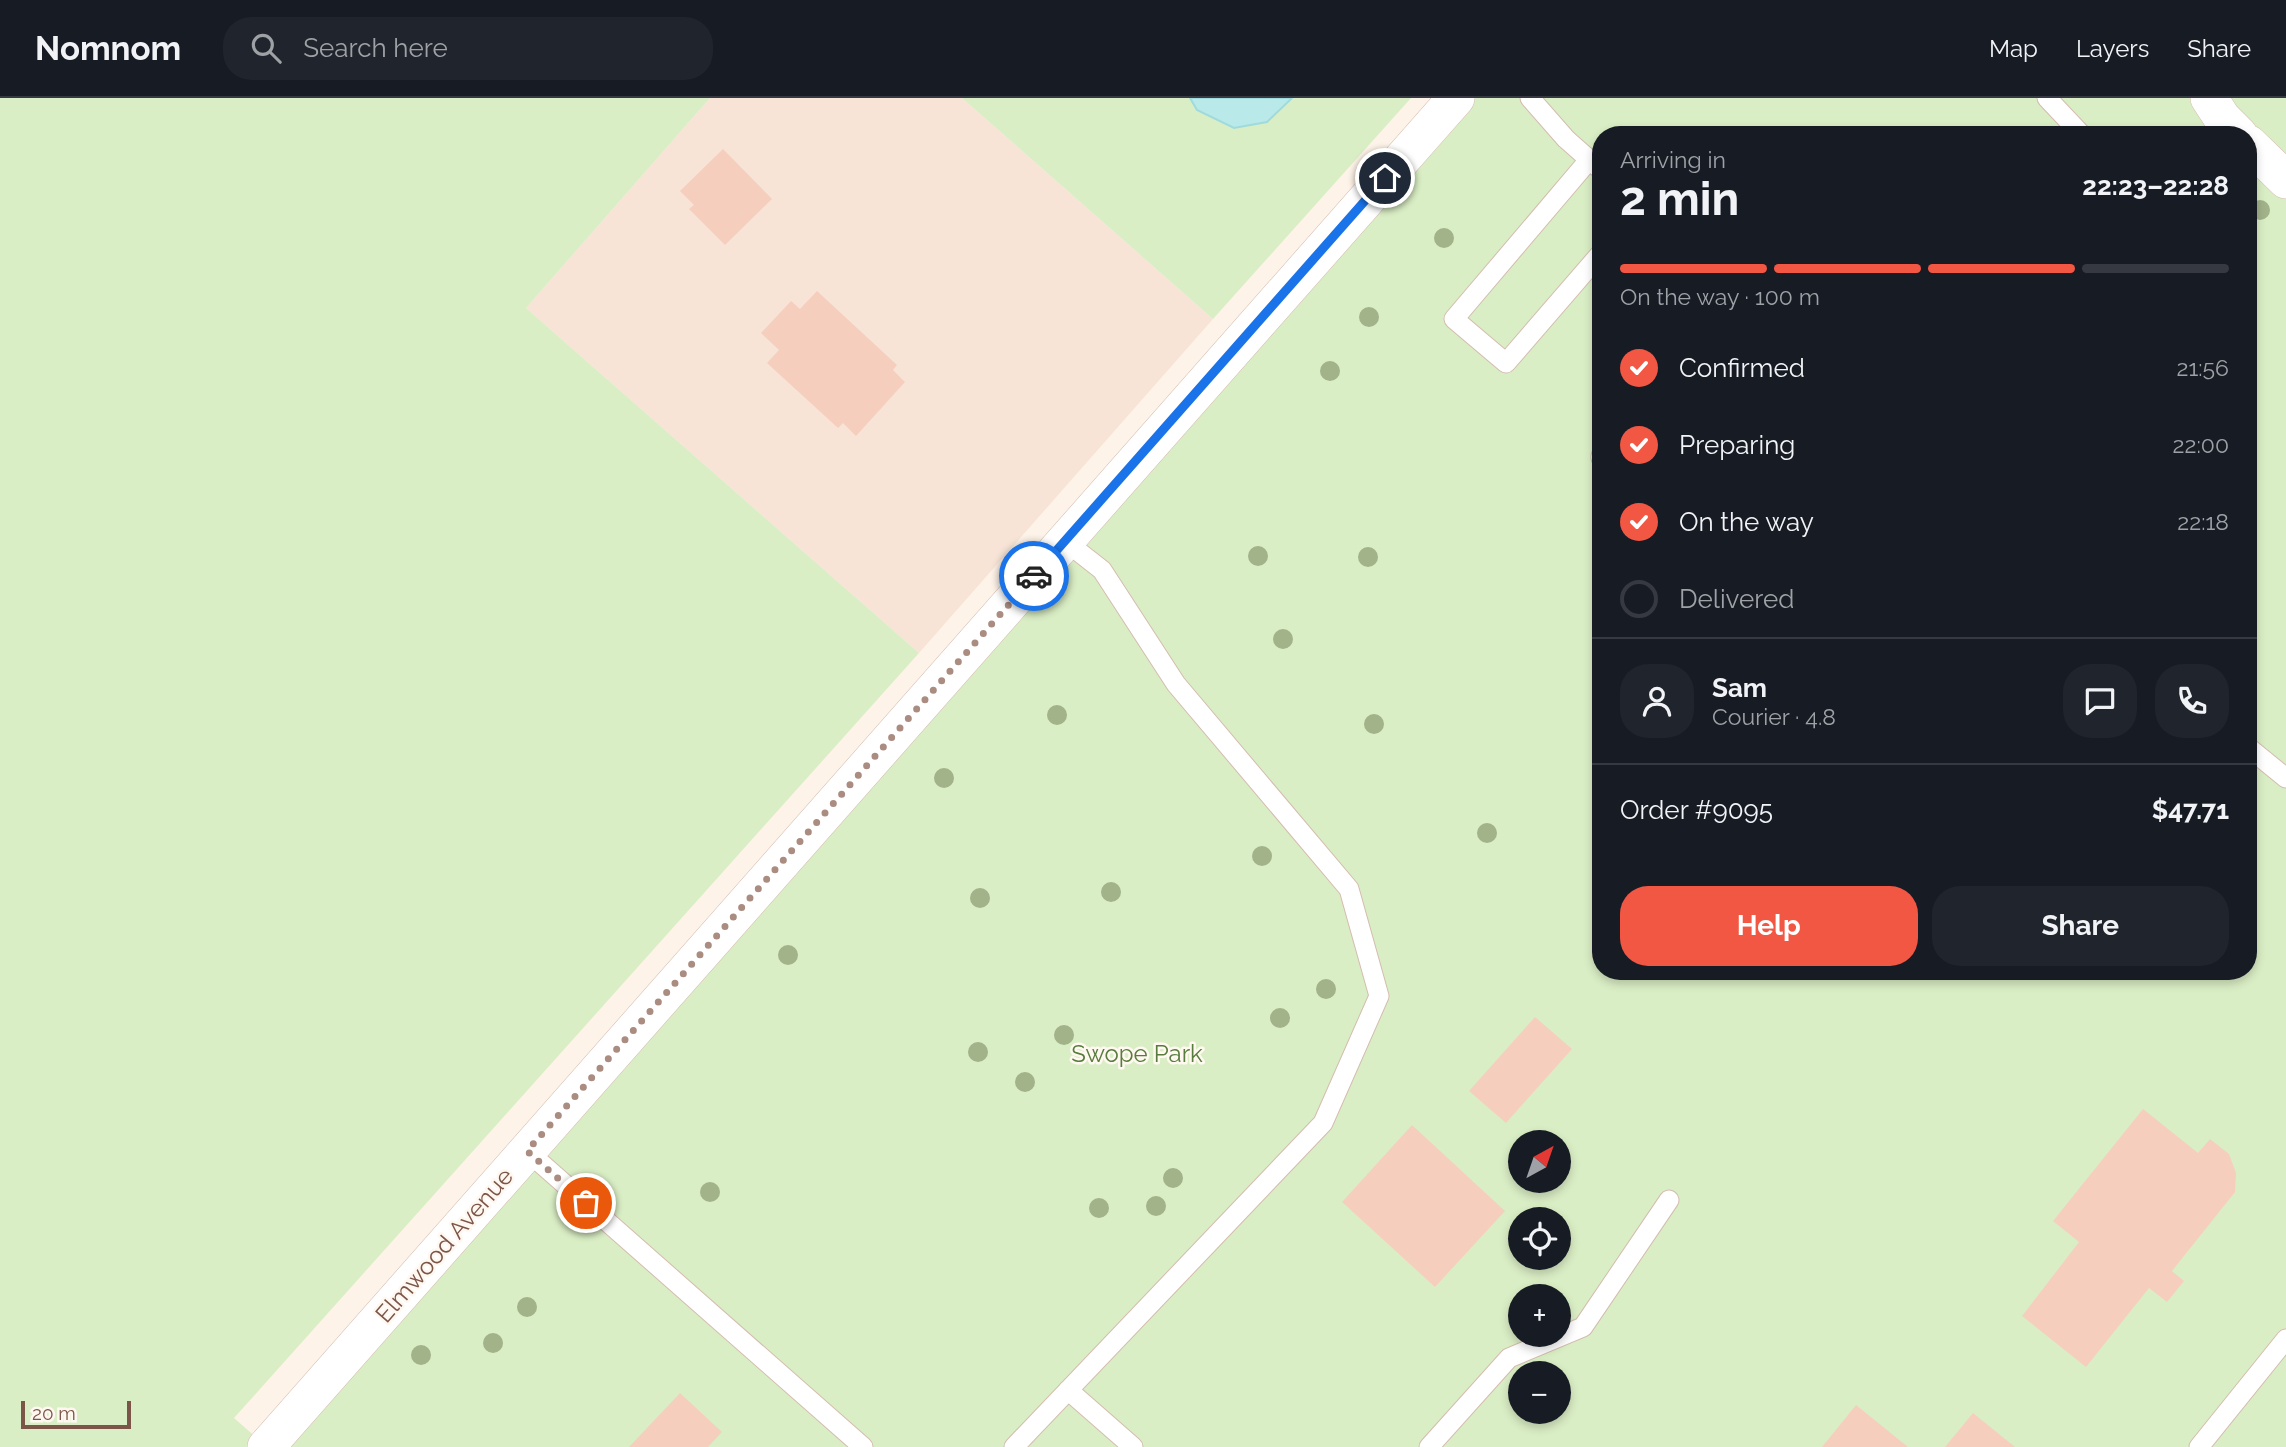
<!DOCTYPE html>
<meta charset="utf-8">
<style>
body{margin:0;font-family:Raleway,sans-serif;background:#20242c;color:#f1f3f6;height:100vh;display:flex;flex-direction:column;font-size:26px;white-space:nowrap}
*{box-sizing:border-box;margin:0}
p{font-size:23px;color:#9ea1a6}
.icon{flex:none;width:38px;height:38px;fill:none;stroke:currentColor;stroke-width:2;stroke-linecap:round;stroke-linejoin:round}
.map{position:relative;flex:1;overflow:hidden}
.side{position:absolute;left:1592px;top:28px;width:665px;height:854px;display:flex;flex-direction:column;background:#171b24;border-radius:28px;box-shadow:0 4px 10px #0003}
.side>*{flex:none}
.needle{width:46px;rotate:40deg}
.buttons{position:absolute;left:1508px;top:1032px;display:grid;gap:14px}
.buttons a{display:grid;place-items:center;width:63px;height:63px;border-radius:50%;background:#171b24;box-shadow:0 4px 10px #0003;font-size:35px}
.scale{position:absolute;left:21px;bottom:18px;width:110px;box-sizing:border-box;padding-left:7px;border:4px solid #7c5549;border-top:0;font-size:19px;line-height:24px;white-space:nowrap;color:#7c5549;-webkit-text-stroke:5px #fff8f1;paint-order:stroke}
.pin{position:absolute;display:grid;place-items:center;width:60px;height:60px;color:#fff;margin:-30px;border:4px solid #fff;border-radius:50%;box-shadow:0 2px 7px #0007}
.courier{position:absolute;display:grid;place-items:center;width:70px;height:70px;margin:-35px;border:5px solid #1a73e8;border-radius:50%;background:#fff;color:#222;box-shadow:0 2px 9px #0007}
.overview em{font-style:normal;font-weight:700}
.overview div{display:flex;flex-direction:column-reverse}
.overview{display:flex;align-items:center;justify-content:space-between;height:119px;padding:0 28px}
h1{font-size:46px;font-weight:700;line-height:52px}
.bar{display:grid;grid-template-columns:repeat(4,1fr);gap:10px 7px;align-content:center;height:84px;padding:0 28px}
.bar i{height:9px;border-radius:5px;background:#363941}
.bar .active{background:#f25744}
.bar p{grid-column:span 4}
.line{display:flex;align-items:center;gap:18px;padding:0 28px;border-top:2px solid #363941}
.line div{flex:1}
.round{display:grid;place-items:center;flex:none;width:74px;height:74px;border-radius:28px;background:#20242c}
ol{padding:0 28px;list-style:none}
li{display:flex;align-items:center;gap:21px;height:77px}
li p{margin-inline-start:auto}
li .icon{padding:7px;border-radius:50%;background:#f25744;color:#fff;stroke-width:4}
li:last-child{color:#9ea1a6}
li i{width:38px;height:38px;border:4px solid #363941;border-radius:50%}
.primary-button{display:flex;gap:14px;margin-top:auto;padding:14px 28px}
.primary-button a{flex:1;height:80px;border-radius:28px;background:#f25744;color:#fff;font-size:28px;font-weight:700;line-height:80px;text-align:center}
.primary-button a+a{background:#20242c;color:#f1f3f6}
header{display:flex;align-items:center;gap:42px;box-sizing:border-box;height:98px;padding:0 35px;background:#171b24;border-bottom:2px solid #363941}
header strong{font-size:33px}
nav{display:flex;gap:38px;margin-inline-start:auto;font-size:24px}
.search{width:490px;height:63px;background:#20242c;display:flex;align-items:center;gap:18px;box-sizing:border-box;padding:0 24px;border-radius:28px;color:#9ea1a6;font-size:26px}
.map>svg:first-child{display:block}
</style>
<header>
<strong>Nomnom</strong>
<div class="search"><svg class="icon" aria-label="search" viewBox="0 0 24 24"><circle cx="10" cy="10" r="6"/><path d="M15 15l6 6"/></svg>Search here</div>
<nav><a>Map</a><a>Layers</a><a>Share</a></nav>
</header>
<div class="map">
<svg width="2286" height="1349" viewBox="0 0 2286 1349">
<rect width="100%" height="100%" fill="#fef3e8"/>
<path fill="#f7e4d6" d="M710,0H962L1213,221L919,555L526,210Z"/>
<path fill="#daeec5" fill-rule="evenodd" d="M0,0H710L526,210L919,555L234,1320L266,1348L1456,0H2286V1349H0ZM1601,37H2249V873H1601ZM1521,1045H1559V1083H1521ZM1521,1122H1559V1160H1521ZM1521,1199H1559V1237H1521ZM1521,1276H1559V1314H1521Z
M962,0H1411L1213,221Z"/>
<path fill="#bae9ea" stroke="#9fdbdd" stroke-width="2" d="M1190,0H1292L1267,24L1234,30L1197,12Z"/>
<path fill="#f6cebd" d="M723,51L772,101L725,147L689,111L694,107L680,93Z
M817,193L897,267L893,272L905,284L856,338L843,325L838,330L767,265L779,252L761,235L791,203L800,211Z
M1535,919L1572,951L1506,1025L1469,993Z
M2143,1011L2198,1055L2210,1041L2229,1056L2236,1075L2235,1094L2172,1173L2184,1183L2167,1204L2149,1190L2086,1269L2022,1218L2079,1144L2053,1123Z
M1412,1027L1505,1113L1435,1189L1342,1104Z
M680,1295L722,1334L708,1349H629Z
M1856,1307L1908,1349H1822Z
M1973,1315L2015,1349H1945Z"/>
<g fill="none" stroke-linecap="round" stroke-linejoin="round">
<defs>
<path id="lane" d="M1530,0L1566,41L1601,72
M2047,0L2082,37
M1589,62L1454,221L1506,265L1601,155
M1601,358V360
M2249,650L2286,680
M527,1053L863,1349
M1068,1292L1133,1349
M1014,1349L1323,1025L1379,898L1349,791L1176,586L1102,472L1065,443
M1429,1349L1509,1260L1583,1229L1669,1102
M2199,1349L2286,1241"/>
<path id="street" d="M2209,0L2222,20L2239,37
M2249,46L2286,82
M266,1349L1456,0"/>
</defs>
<use href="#lane" stroke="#d4bcaf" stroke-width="21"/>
<use href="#street" stroke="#d4bcaf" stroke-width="38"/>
<use href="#lane" stroke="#fff" stroke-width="19"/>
<use href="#street" stroke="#fff" stroke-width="37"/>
</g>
<g fill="#a2b289">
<circle cx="2260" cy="112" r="10"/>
<circle cx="1444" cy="140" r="10"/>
<circle cx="1369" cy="219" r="10"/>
<circle cx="1330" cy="273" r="10"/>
<circle cx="1258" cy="458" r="10"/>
<circle cx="1368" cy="459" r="10"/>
<circle cx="1283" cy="541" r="10"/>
<circle cx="1057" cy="617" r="10"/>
<circle cx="1374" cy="626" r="10"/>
<circle cx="944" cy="680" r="10"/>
<circle cx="1487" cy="735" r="10"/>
<circle cx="1262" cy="758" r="10"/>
<circle cx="1111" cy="794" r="10"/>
<circle cx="980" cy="800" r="10"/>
<circle cx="788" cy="857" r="10"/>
<circle cx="1326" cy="891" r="10"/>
<circle cx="1280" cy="920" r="10"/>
<circle cx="1064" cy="937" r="10"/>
<circle cx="978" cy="954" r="10"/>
<circle cx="1025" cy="984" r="10"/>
<circle cx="1173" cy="1080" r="10"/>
<circle cx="710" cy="1094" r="10"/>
<circle cx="1156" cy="1108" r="10"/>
<circle cx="1099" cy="1110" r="10"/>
<circle cx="527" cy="1209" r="10"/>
<circle cx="493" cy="1245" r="10"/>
<circle cx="421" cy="1257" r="10"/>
</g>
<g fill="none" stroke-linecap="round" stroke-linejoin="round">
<path stroke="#aa8c81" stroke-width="7" stroke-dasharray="0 12.6" d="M586,1105L527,1053L1034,478"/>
<path stroke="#1a73e8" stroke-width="9" d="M1034,478L1385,80"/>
</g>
<g text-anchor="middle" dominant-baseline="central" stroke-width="5" stroke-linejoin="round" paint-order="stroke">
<g font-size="24" fill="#577c3c" stroke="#fff8f1">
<text x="1137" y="955">Swope Park</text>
</g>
<g font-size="24" fill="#7c5549" stroke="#fff8f1">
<text transform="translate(444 1147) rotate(-49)">Elmwood Avenue</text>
</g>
</g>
</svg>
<div class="buttons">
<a><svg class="needle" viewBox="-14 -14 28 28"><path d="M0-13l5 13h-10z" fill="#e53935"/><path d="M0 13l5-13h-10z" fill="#9ea1a6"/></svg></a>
<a><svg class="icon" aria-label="locate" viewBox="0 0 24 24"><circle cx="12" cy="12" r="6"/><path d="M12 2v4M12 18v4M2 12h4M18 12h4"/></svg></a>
<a>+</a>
<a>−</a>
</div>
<div class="scale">20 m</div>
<div class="pin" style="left:586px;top:1105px;background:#ea580c"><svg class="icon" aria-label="bag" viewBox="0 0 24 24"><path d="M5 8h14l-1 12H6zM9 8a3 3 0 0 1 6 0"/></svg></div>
<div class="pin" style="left:1385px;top:80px;background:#1f2937"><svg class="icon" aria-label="home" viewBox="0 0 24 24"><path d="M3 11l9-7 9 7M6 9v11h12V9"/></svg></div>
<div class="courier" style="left:1034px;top:478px"><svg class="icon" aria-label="car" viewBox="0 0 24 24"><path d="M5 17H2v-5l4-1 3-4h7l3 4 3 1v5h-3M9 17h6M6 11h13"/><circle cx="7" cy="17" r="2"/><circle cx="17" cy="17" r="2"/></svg></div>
<section class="side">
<div class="overview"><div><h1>2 min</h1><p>Arriving in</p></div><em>22:23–22:28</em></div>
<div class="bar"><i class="active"></i><i class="active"></i><i class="active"></i><i></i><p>On the way · 100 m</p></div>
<ol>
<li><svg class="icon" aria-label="check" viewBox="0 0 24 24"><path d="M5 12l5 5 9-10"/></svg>Confirmed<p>21:56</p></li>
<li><svg class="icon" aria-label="check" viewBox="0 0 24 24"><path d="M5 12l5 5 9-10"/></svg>Preparing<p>22:00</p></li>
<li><svg class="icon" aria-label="check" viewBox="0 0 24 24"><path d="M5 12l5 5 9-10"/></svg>On the way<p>22:18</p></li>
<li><i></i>Delivered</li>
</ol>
<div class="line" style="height:126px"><a class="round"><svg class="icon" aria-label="person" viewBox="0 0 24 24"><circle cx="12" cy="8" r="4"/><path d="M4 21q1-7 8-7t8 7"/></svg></a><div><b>Sam</b><p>Courier · 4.8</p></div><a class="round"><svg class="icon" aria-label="chat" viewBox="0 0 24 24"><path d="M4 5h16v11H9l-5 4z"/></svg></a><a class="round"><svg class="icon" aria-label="phone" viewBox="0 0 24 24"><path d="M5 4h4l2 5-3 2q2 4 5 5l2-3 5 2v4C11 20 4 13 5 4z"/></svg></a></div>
<div class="line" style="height:91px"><div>Order #9095</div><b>$47.71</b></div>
<div class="primary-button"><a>Help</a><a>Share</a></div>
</section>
</div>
